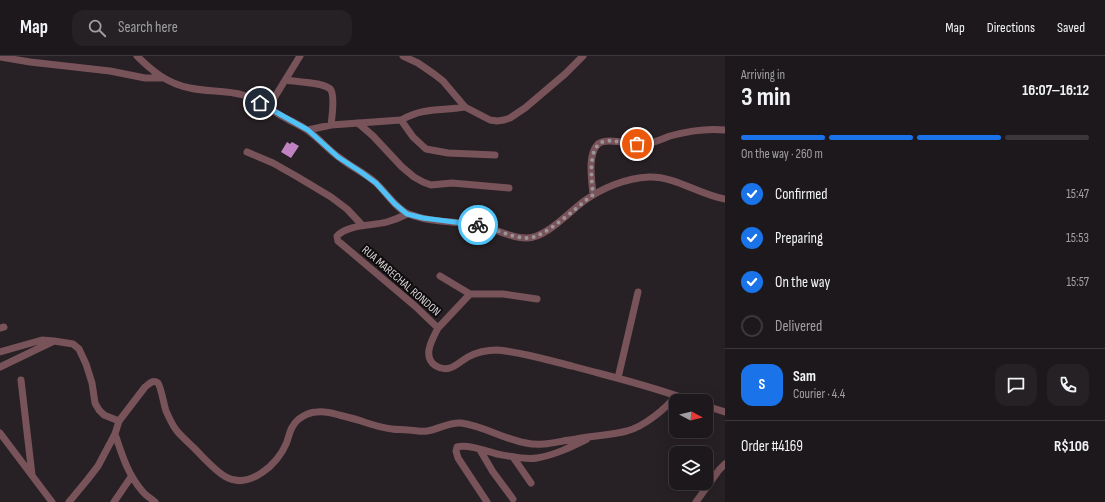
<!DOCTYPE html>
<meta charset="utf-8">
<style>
body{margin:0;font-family:"Sofia Sans Condensed",sans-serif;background:#252124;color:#f1f3f6;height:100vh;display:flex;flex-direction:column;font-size:15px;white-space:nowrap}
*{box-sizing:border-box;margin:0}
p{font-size:13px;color:#a0a0a3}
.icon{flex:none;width:22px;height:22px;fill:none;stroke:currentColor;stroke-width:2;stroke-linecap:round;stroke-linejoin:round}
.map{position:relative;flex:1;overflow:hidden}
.sheet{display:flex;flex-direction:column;background:#1d181b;width:380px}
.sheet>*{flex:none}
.needle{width:26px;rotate:97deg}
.fabs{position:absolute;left:669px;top:338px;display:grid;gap:8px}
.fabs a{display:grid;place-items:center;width:44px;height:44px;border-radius:8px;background:#1d181b;box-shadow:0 4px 16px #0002,0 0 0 1px #3b373a;font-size:20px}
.pin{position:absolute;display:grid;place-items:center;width:34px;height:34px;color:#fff;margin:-17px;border:2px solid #fff;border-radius:50%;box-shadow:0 1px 4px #0007}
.courier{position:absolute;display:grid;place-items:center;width:40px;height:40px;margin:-20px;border:3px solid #4fc3f7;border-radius:50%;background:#fff;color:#222;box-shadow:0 1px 5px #0007}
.overview em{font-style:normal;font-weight:700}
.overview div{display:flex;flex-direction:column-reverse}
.overview{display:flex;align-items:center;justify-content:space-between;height:68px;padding:0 16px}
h1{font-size:26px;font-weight:700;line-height:30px}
.bar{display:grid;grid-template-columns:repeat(4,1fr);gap:6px 4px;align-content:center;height:48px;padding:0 16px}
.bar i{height:5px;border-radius:3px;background:#3b373a}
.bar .on{background:#1a73e8}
.bar p{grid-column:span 4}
.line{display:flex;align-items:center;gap:10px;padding:0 16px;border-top:1px solid #3b373a}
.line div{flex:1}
.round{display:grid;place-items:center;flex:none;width:42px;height:42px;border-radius:12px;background:#252124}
ol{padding:0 16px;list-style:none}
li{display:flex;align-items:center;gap:12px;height:44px}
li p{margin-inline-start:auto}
li .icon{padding:4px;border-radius:50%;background:#1a73e8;color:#fff;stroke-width:4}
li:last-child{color:#a0a0a3}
li i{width:22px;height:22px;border:2px solid #3b373a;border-radius:50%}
header{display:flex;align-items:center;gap:24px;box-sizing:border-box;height:56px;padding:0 20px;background:#1d181b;border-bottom:1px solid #3b373a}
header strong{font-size:19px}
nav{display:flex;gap:22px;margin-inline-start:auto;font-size:14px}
.search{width:280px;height:36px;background:#252124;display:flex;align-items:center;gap:10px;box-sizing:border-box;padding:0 14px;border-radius:12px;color:#a0a0a3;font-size:15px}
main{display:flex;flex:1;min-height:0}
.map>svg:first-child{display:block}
</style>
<header>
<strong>Map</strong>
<div class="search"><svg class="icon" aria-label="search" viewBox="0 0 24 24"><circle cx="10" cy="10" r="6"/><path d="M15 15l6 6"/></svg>Search here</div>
<nav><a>Map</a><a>Directions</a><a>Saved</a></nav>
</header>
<main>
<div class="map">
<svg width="725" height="446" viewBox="0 0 725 446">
<rect width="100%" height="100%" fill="#272024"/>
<path fill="#c082c1" d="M287,86L290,88L292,86L299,90L291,102L281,96Z"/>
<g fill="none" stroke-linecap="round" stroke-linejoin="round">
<path stroke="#785359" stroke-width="7" d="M137,0C152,15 168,28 190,32C207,36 226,34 243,39C254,42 265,50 275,56C285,63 297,67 307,74C319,82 328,94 340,102C351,111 365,117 376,127C386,136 396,153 409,158C431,167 455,165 478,169C495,172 509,182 526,182C545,183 569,156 584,145C602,132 626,122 649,121C675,120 700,139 725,143
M403,0L418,7L434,18L443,25L465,51L490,64L497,65L504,64L510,62L525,52L565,18L583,0
M0,1L30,6L110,15L145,22H164
M286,24C295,26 326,26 331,34C335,42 332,60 331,69
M268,52L300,0
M401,64L413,81L426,93L448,97L495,99
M358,67L373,80L402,111L414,121L423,126L431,129L452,127L509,132
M308,74L331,69L401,64C424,51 441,55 465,51
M247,96L273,107L296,120L331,141L347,153L362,169
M593,139C592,125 587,99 598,88C606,81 628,88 638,88C650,89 659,84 670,80C688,75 707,72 725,74
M407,158C401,161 394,164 387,166C373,170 348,168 337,180L338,185L344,190L415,250L438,272C433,282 421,301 436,310C450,318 457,307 468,301C477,296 487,294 497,294C522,296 547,304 572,310C612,321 652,330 691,345
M440,220L470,238H503L537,243
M0,272L4,271
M438,272L470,238
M0,296L42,284L54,285
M0,311L54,285L73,288L79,293L86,308L92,327L95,347L99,354L104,359L119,365
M618,322L638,236
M21,324L32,419
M706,350L725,356
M0,377L52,446
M115,378C122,399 128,419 143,436C146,440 151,442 155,446
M480,394L493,416L513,443
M513,401L531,427
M69,446L88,423L98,410L115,378L119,365L145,331C149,328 153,323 158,327C161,331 164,349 166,355C169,361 172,369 177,375C182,381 189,387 195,393C203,401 215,415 226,421C249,434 278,408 286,388C289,382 289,375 293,370C297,362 309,356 317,356C325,355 332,357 339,359C347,361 356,363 364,366C373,369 382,372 392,373C397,374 403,373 408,374C415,374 420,376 427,375C439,373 449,366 461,367C484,370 503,383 526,387C543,391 559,385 576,383C593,380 611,379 627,375C645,370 665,353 676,340
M114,446L131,421
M487,446L458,402L456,395L457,391C468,388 486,395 497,398C508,400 526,404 537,402C555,399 571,391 587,383
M696,446L719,414L725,408"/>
</g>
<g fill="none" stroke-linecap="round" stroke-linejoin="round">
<path stroke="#9a9498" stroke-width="4" stroke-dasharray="0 7.2" d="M478,169C494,172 509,181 526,182C545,183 577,150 593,139C592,125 586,88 606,85C616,84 627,88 637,88"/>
<path stroke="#4fc3f7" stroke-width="5" d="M260,47L308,74L338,101L361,116L376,127L395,148L407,158L423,162L478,169"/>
</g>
<g text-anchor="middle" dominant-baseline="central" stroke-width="4" stroke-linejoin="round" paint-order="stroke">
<g font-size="12" fill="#d8d3d6" stroke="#0e0b0c">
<text transform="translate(401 225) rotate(41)">RUA MARECHAL RONDON</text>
</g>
</g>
</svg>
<div class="fabs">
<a><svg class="needle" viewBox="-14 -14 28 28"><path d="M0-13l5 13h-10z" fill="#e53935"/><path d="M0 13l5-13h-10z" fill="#a0a0a3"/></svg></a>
<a><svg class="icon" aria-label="layers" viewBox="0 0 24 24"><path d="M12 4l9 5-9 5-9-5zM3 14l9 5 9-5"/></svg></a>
</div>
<div class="pin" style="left:637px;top:88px;background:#ea580c"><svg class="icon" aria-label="bag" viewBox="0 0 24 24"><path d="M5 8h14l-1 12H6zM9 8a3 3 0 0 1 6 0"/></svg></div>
<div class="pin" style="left:260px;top:47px;background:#1f2937"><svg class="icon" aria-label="home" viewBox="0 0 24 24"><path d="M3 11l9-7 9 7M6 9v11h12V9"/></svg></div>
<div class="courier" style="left:478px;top:169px"><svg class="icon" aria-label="bike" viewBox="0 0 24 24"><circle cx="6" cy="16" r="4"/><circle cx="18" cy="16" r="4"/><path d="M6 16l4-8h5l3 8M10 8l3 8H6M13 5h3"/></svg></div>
</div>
<section class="sheet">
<div class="overview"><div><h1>3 min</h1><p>Arriving in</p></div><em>16:07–16:12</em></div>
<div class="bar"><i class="on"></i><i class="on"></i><i class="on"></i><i></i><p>On the way · 260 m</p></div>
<ol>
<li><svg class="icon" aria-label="check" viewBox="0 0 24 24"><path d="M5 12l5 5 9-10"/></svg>Confirmed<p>15:47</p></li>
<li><svg class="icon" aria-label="check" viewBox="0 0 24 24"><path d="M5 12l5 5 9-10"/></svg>Preparing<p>15:53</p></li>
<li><svg class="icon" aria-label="check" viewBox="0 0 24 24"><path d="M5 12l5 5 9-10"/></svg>On the way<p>15:57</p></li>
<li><i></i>Delivered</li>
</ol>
<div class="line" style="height:72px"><b class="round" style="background:#1a73e8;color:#fff">S</b><div><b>Sam</b><p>Courier · 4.4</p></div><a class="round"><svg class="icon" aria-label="chat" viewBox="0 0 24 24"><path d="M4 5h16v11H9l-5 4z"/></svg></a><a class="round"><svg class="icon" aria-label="phone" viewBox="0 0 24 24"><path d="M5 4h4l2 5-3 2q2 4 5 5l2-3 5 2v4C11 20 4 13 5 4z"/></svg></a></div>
<div class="line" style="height:52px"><div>Order #4169</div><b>R$106</b></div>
</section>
</main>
